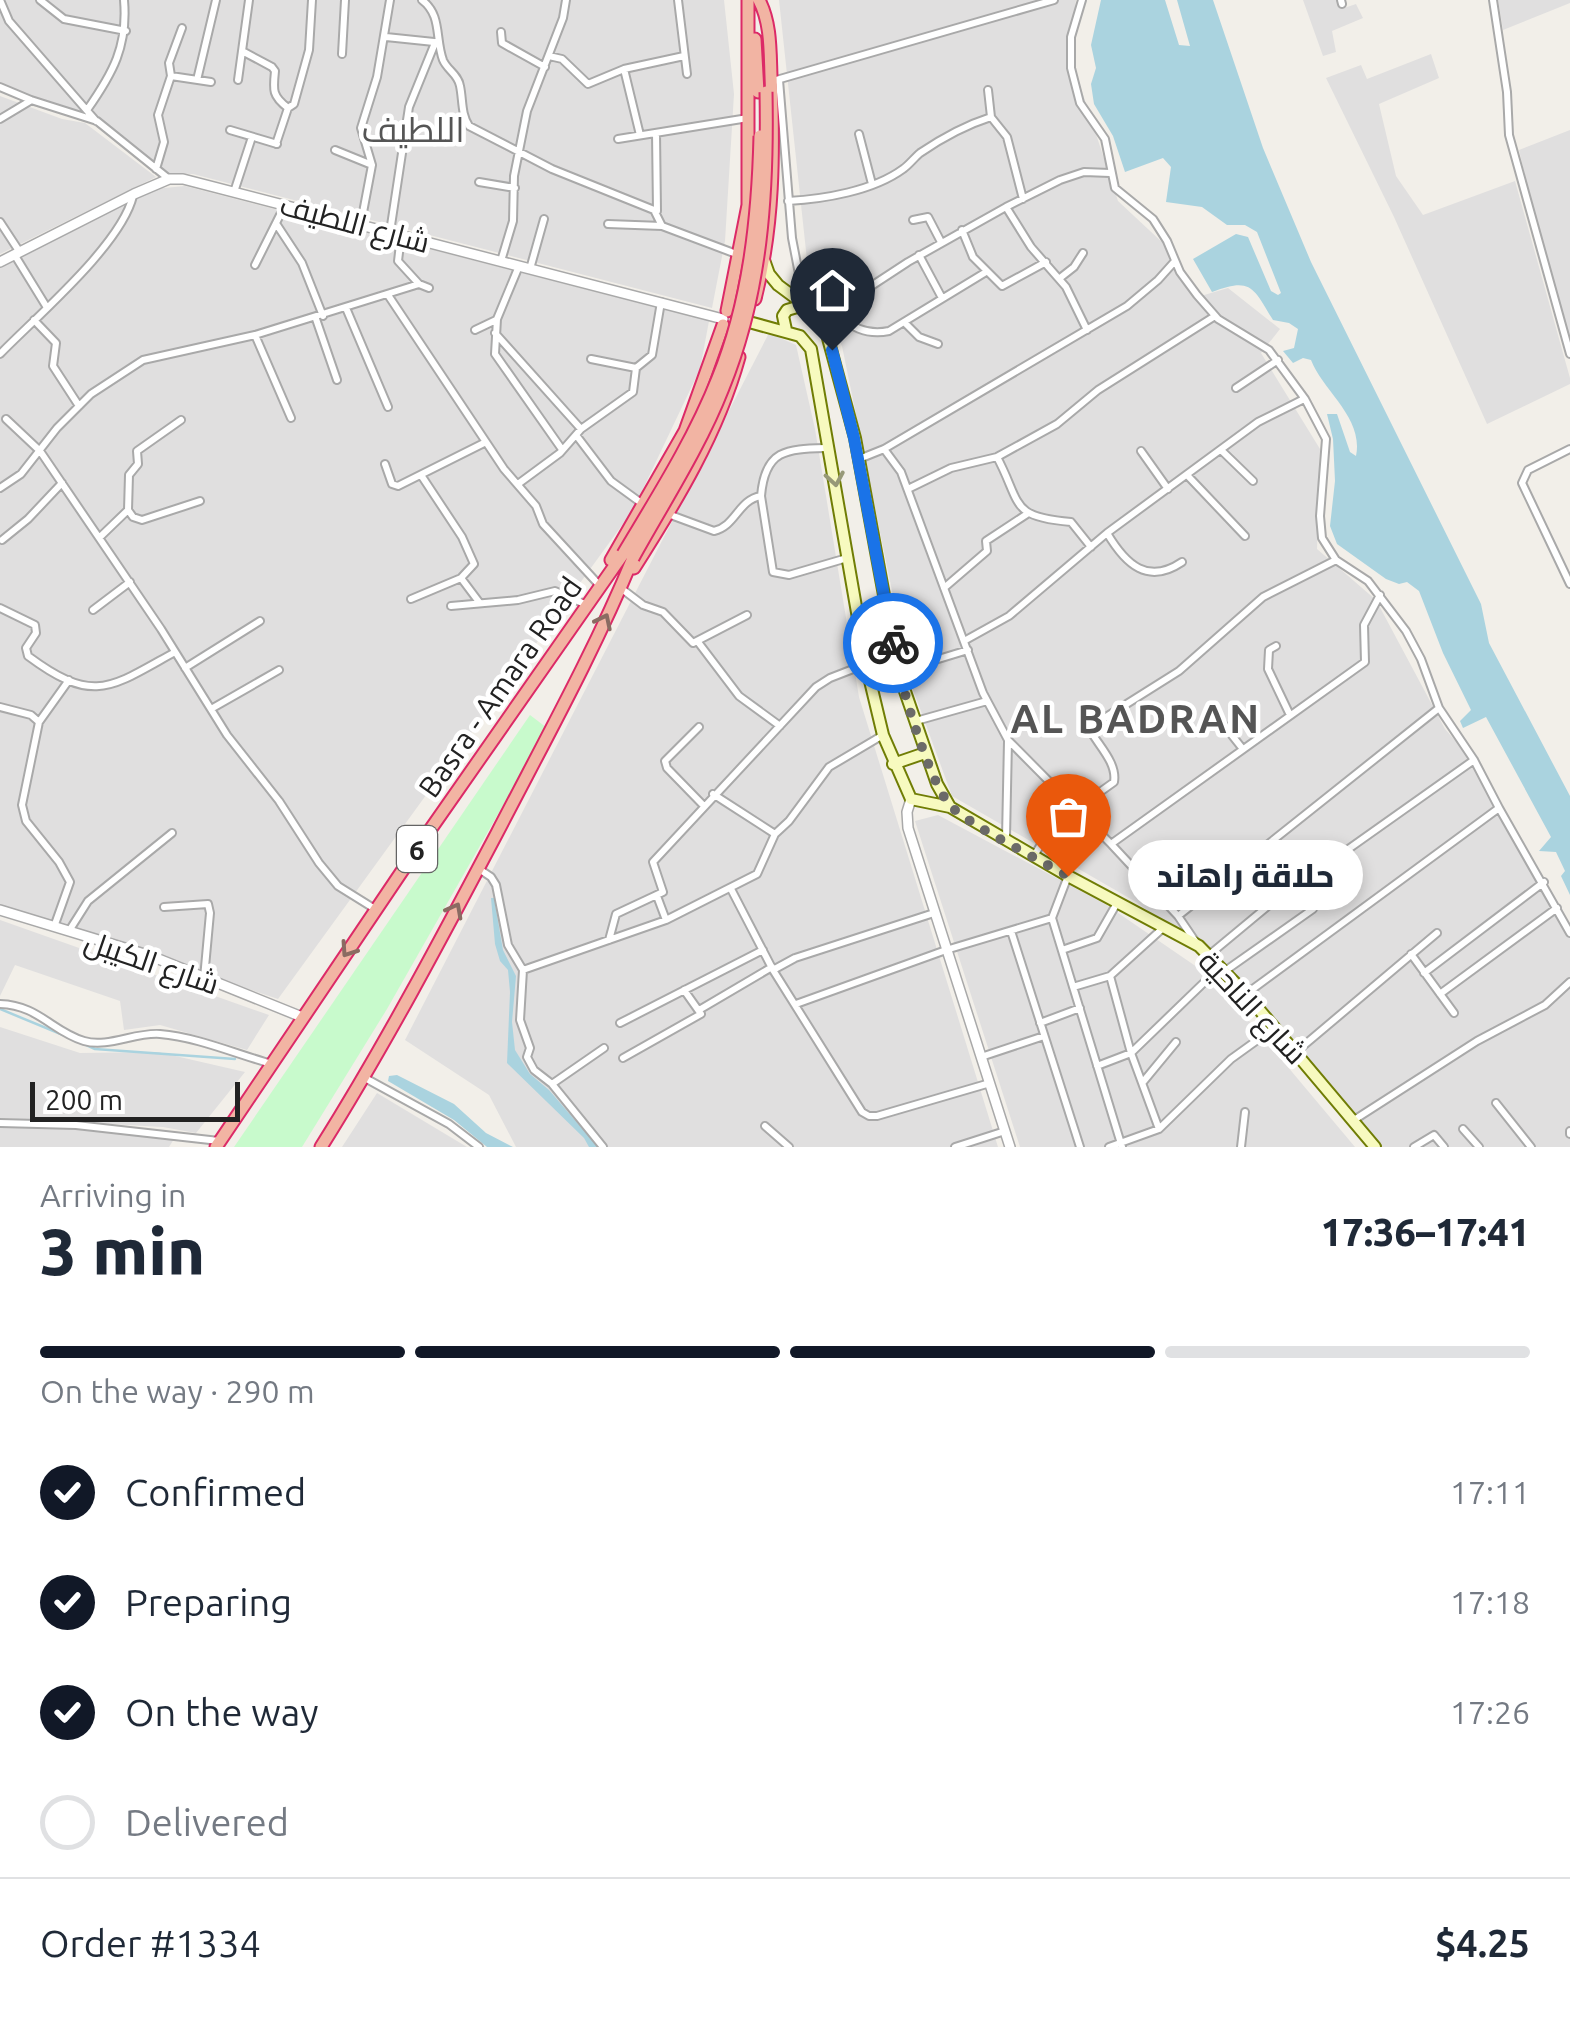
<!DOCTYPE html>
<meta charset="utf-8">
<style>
body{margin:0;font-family:Ubuntu,Cairo,sans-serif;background:#f2f2f3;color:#1f2937;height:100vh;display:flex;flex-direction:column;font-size:38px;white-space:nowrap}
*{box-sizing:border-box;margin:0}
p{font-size:32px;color:#747a83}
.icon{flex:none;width:55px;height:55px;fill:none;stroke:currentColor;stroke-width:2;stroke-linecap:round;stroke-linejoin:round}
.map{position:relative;height:1147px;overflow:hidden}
.details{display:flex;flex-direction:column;background:#fff;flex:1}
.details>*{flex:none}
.scale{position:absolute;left:30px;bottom:25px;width:210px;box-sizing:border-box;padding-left:10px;border:5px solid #222;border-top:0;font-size:28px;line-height:35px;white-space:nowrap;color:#222;-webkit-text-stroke:8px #fff;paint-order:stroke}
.pin{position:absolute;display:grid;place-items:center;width:85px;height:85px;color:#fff;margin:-102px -42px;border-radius:50% 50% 50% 0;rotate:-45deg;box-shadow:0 0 10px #0007}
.pin .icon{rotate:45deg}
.courier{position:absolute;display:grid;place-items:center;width:100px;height:100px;margin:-50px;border:8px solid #1a73e8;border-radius:50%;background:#fff;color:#222;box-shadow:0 2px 12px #0007}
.bubble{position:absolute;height:70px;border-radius:35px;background:#fff;box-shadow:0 5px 15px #0003;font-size:32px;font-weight:800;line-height:70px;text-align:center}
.head em{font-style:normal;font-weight:800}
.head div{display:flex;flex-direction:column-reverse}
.head{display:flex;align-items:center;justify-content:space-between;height:170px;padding:0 40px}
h1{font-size:65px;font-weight:800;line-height:75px}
.bar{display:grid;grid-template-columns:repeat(4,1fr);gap:15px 10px;align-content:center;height:120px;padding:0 40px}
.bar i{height:12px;border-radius:8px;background:#e0e1e3}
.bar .selected{background:#111827}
.bar p{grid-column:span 4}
.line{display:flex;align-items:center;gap:25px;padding:0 40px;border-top:2px solid #e0e1e3}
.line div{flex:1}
ol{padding:0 40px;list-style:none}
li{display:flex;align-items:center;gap:30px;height:110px}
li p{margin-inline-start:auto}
li .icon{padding:10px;border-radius:50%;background:#111827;color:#fff;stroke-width:4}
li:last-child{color:#747a83}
li i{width:55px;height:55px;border:5px solid #e0e1e3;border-radius:50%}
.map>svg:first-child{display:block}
</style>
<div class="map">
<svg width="1570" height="1147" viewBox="0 0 1570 1147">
<rect width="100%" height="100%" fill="#f2efe9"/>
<path fill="#e0dfdf" d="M0,0H724L734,94L725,241L712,308L193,174L169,173L84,109L66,112L0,86Z
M779,0H1076L1070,55L1118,201L1164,244L1194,298L1228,288L1280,329L1261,353L1320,449L1317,549L1376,600L1445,729L1473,761L1570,936V1147H1379L1234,975L1136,902L952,796L911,684L842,346L810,288Z
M1303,0H1338L1341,9L1356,4L1363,18L1332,31L1336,52L1323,56Z
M1498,0H1570V3L1503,30Z
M1431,54L1439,78L1379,104L1396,176L1423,215L1515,181L1570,378V384L1487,424L1394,217L1326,78L1361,65L1367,79Z
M0,96L62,119L85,123L156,177L0,254Z
M1570,130V338L1540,242L1519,150Z
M185,186L709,321L700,369L633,510L278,999L0,905V267L154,189Z
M769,333L796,345L815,429L859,697L998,1147H516L489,1095L405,1040Z
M938,815L1105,904L1213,978L1355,1147H1020L915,821Z
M0,920L269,1015L247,1050L160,1025L124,1030L120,1001L15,965L0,996Z
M0,1027L80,1053L158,1052L245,1072L196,1133L163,1127L0,1118Z
M377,1093L467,1147H342Z
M0,1126L61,1128L174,1139L169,1147H0Z"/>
<path fill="#c8facc" d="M530,715L547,728L387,1009L302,1147H234Z"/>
<path fill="#aad3df" d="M1101,0H1165L1179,45L1190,46L1177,0H1213L1263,148L1311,262L1481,604L1489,643L1570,796V895L1561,876L1565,871L1556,852L1539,851L1551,837L1486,717L1463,728L1460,721L1471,710L1443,653L1419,591L1407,582L1399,584L1386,579L1337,544L1330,526L1335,481L1333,439L1327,414H1337L1350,452L1356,456C1364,418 1323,391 1311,360L1303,358L1293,363L1283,351L1294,348L1298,329L1289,323L1273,320C1253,287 1251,277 1212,292L1193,259L1236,234L1248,237L1271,291L1278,295L1281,293L1257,232L1245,225H1227L1202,207L1166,202L1171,167L1163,158L1125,172L1113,136L1094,104L1091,84L1096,68L1091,45Z
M491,898H494L503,950L516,976L512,1022L515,1050L530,1074L549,1090L598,1147H589L584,1138L507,1063L510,992L508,970L500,961L495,944Z
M397,1075L454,1104L486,1133L513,1147H487L454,1120L388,1081L389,1076Z"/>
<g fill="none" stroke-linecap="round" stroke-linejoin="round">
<path stroke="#aad3df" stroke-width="2.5" d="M0,1009L68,1037
M84,1044L95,1049L235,1059"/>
<defs>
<path id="minor" d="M0,0L9,21L96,121
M40,0L64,19L126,31
M422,0C442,15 435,38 443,60C447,70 458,74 460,86C463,100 461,114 469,126L552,169L654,210L662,226L739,255
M678,0L687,74
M1082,0L1071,37V68L1080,103L1105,139L1115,188L1153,219L1167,241L1180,272L1197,295L1218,319L1269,350L1305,399L1326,439L1320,516L1322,538L1336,560L1368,581L1406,631L1421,659L1439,708L1474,760L1499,808L1246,994
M1341,0L1342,4
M1493,0L1507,92L1509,135L1570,354
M501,32L502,43L545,67
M386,37L434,42
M242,51L272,67L275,71C273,90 272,96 288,108
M342,54L345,0
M549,56L562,59L588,84L624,69L684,56
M624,69L640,135
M171,76L211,82
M197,80L216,0
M238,80L249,0
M779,80L792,238L805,305
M773,81L1054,0
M0,87L31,100L97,121L169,179
M988,90L991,117L1007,137L1023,199
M87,110C113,73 128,46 124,0
M0,119L30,101
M230,130L277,144
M656,133L657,211
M859,134L872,184
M618,139L748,118
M276,144L288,108L294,104L309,50L312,0
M335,150L372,165
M156,169L164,142L158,115L171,76L169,63L182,28
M479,182L515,188
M234,192L252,137
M788,201C824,199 873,191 903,169C909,165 914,158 920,153C942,138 966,125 991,117
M1006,207L1031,247L1066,287L1087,330
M913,220L928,217L941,242
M0,222L19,251
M361,223L372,165L361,128L377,77L390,0
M608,224L662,226
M277,225L302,263L323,316
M962,230L973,257L1002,286L1046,262
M390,232L409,107L435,43
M401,236L398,261L419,284L429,288
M14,254L46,306
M919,255L942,298
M501,261L513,221L514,176L527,111L563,18L566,0
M255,265L285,205
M519,266L497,319L495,354L561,448
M530,269L544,219
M1060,278L1074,267L1083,253
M388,295L504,469L536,506L543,524L601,587
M346,308L388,407
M832,312C851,326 865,336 889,331L986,272
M316,319L337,380
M821,319L908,262L1006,207L1060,180L1084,172L1110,173
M34,320L56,343L53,366L79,406
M904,322L919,337L938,344
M475,330L496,320
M495,333L581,429
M255,335L291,418
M0,354C37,316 121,245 133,196
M591,359L636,368
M1236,388L1278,360
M6,419L40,451L161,629L227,735L279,801L319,863L338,886L375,909
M576,435L611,481L644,505
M829,448C788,449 765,448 761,496L773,572L789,575L847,558
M884,449L901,472L983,693L1008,740L1111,844L1178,916L1195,941
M1570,449L1528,470L1522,483L1570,584
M1221,450L1253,481
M1141,451L1168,489
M997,457C1022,504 1009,517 1071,522L1091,547
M859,459L884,449L1127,306L1158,280L1175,261
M385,464L392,484L398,486L486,442
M1187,475L1245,536
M518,484L560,453L581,429L633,392L636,368L652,355L661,302
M0,488L21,474L57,428L91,394L143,360L255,335L419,284
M908,489L951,468L997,457L1057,424L1098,390L1215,316
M128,510L133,517L142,520L200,501
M668,514L714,531C736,526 738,500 761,496
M1107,533C1126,565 1148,585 1182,562
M100,537L128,510L129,475L138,464L137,451L181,420
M2,540L28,519L62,483
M461,578L479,602
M944,588L987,551L986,541L1027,514
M622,589L643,605L663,612L693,643L747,615
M411,599L461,578L474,564L462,537L421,475
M451,606L518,600L555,591L587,605
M0,608L35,625L36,633L26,648L28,656C94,705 110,688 175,652
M93,610L130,582
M964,641L1009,616L1107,533L1258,422L1304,399
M698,642L739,696L780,726
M1276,646L1269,650L1268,669L1289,713
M185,668L260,621
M899,671L968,650
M0,707L31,715L39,722
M211,709L279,670
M1215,714L1242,748
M916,721L987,701
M699,727L665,761L667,768L703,805
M713,794L775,834
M1499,808L1570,933
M1075,810L1114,782C1117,765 1102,749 1093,735L1098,722L1179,671L1263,597L1336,560
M1006,838L1008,741
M1111,844L1365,662L1364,625L1380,595
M1034,856L1066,802
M479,869L491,877L496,885L508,945L523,970L520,1020L530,1048L527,1057L534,1070L552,1084L603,1147
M731,889L773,970L862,1112L869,1116H877L990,1083
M657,896L666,920
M164,907L208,904L210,913L204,978
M1178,916L1439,708
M1052,918L1122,1147
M54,927L70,882L59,862L26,821L22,805L39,722L69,680
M69,931L88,901L172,833
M1011,931L1080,1147
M609,940L616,914L663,892L653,862L816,687L830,678L866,664
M1062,950L1097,938L1117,903
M1411,954L1454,1013
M1209,955L1268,906L1474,760
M523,970L666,920L757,874L775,834L789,821L829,767L883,735
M773,970L795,958L934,913
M1225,971L1313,909
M1424,973L1544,882
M1073,987L1110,976
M1440,994L1557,908
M0,1004C38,1005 53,1032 84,1041C108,1048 135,1032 160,1034C197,1037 236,1054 272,1064
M796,1004L946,950L1052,918L1068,876
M699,1010L772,967
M620,1023L763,950
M1040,1023L1080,1008
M1296,1052L1437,933
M981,1057L1044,1036
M623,1058L701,1014L684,990
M1097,1066L1131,1053L1219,968
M365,1078L449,1124L479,1147
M1143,1082L1176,1042
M552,1084L604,1048
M1496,1103L1531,1147
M1354,1120L1477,1041L1545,1005L1570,982
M0,1123L76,1125L219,1141
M765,1126L789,1147
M1159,1129L1131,1053L1110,976L1163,928
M1463,1129L1479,1147
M1570,1131V1134
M955,1147L1005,1131
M1109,1147L1159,1129L1231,1059L1274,1028
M1241,1147L1245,1112
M1414,1147L1434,1135L1444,1147"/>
<path id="tertiary" d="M0,262L134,194L169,179H183L723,319
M911,799L907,812L908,828L1010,1147
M0,910L151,956L302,1017"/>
<path id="secondary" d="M764,260L769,274L778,285L817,314L826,331L855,438L898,671L937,784L950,807L1068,876L1199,946L1246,994L1375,1147
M749,322L800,336L811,349L866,664L883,735L911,799L950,807
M786,330L783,316L787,310L804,305
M893,764L925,753"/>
<path id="trunk" d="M755,39L758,92
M755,299C774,225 774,152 771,76C770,50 771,23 759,0
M727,311L748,205V0
M611,560L685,431L723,325
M634,568C676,502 718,433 739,357
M216,1147L423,840L623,554
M321,1147C385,1045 441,939 497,833C544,742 594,652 633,558"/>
</defs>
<use href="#minor" stroke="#a9a9a9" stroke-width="10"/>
<use href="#tertiary" stroke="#a9a9a9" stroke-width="12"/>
<use href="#secondary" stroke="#707d05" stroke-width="14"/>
<use href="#trunk" stroke="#dc2a67" stroke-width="15"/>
<use href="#minor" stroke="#fff" stroke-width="6"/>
<use href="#tertiary" stroke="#fff" stroke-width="9"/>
<use href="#secondary" stroke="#f7fabf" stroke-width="10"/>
<use href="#trunk" stroke="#f2b4a3" stroke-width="11"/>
<defs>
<path id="trunk-bridge" d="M623,554C657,497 693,441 718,378C749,302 758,218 760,136
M633,558C664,502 700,447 723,388C762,292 768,193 766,92"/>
</defs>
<use href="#trunk-bridge" stroke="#dc2a67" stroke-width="15" stroke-linecap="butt"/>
<use href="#trunk-bridge" stroke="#f2b4a3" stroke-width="11"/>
</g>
<defs><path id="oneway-chevron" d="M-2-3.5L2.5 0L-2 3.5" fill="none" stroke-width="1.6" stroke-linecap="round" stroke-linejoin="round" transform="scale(2.5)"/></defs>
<use stroke="#979978" href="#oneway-chevron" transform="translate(835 479) rotate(80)"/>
<g stroke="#8a6b62">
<use href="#oneway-chevron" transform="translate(604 621) rotate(-64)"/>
<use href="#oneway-chevron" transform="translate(455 910) rotate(-62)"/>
<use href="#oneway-chevron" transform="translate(348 950) rotate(124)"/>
</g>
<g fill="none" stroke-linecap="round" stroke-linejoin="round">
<path stroke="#6b6a68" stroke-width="10" stroke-dasharray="0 18" d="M893,643C899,679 927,777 949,804C963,822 1043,862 1068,876"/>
<path stroke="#1a73e8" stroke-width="12" d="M832,350L854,438L893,643"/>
</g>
<g text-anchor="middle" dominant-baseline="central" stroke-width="9" stroke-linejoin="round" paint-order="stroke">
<rect fill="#fff" stroke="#646464" stroke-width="2.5" x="397" y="826" width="40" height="46" rx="8"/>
<g font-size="28" font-weight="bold" fill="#222">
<text x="417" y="849">6</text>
</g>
<g font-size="30" fill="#222" stroke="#fff">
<text transform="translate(355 223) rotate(15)">شارع اللطيف</text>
<text transform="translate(500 687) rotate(-55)">Basra - Amara Road</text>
<text transform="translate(152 962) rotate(19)">شارع الكيبل</text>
<text transform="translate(1253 1007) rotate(47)">شارع الناحية</text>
</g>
<g font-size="35" fill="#555" stroke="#fff">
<text x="413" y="129">اللطيف</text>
</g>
<g font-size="40" font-weight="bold" letter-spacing="2.5" fill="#555" stroke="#fff">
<text x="1136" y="718">AL BADRAN</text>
</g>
</g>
</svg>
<div class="scale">200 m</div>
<div class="pin" style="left:1068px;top:876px;background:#ea580c"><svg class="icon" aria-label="bag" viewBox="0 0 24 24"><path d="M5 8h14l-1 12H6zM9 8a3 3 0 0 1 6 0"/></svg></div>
<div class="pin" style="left:832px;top:350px;background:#1f2937"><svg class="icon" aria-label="home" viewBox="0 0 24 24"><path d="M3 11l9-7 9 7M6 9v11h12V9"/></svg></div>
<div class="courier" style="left:893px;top:643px"><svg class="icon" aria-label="bike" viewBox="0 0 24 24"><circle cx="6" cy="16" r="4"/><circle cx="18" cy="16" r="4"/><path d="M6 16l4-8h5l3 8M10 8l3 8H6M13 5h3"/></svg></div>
<div class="bubble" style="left:1128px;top:840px;width:235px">حلاقة راهاند</div>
</div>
<section class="details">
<div class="head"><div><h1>3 min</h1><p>Arriving in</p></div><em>17:36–17:41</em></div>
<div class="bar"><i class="selected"></i><i class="selected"></i><i class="selected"></i><i></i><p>On the way · 290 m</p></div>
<ol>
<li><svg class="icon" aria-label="check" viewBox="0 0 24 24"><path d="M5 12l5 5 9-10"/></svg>Confirmed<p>17:11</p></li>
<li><svg class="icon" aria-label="check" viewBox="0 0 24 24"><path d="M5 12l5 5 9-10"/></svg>Preparing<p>17:18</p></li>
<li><svg class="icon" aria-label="check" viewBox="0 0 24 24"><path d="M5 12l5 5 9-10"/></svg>On the way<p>17:26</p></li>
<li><i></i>Delivered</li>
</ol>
<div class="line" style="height:130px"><div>Order #1334</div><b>$4.25</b></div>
</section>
